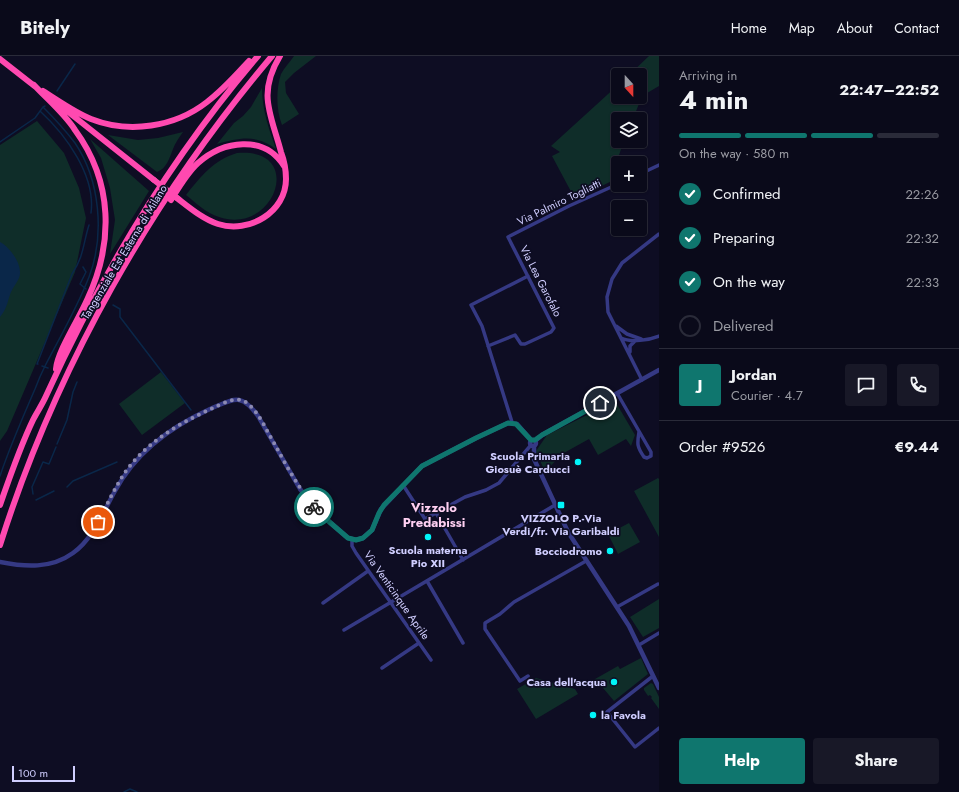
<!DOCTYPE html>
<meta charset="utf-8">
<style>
body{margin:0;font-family:Jost,sans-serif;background:#181827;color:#f1f3f6;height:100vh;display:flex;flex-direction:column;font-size:15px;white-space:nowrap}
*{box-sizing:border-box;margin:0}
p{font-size:13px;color:#999aa2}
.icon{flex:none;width:22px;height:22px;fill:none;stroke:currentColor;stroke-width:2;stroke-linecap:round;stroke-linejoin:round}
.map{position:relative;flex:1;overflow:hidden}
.drawer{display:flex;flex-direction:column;background:#0a0a1a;width:300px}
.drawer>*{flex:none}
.needle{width:26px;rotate:159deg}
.controls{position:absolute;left:611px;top:12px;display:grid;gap:8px}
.controls a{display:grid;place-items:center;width:36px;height:36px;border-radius:4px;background:#0a0a1a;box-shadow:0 1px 3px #0004,0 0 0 1px #2a2b39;font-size:20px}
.scale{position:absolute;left:12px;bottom:10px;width:63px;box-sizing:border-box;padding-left:4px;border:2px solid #d0ceff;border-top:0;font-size:11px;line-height:14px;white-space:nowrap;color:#d0ceff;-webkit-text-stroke:3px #0e0d23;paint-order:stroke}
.pin{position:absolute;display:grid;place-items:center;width:34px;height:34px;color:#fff;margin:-17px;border:2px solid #fff;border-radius:50%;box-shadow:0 1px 4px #0007}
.courier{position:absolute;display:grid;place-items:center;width:40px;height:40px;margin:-20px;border:3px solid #0f766e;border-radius:50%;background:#fff;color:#222;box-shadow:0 1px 5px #0007}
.headline em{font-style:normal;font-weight:700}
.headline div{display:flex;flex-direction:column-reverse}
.headline{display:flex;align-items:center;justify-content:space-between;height:68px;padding:0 20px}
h1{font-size:26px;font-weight:700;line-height:30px}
.bar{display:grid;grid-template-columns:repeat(4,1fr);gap:6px 4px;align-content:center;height:48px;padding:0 20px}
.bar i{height:5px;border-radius:3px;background:#2a2b39}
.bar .on{background:#0f766e}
.bar p{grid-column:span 4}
.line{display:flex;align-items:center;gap:10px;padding:0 20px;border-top:1px solid #2a2b39}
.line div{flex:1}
.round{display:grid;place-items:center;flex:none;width:42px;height:42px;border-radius:4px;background:#181827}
ol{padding:0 20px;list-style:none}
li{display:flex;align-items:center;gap:12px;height:44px}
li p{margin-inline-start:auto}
li .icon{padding:4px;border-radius:50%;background:#0f766e;color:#fff;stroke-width:4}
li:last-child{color:#999aa2}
li i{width:22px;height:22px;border:2px solid #2a2b39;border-radius:50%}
.primary-button{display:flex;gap:8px;margin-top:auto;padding:8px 20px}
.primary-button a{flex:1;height:46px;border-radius:4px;background:#0f766e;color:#fff;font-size:16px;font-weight:700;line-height:46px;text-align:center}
.primary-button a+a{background:#181827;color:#f1f3f6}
header{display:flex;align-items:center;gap:24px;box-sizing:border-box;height:56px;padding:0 20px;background:#0a0a1a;border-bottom:1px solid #2a2b39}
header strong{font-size:19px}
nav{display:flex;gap:22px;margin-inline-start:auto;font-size:14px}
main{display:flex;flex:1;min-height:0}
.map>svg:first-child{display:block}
</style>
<header>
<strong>Bitely</strong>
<nav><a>Home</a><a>Map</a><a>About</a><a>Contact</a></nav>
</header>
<main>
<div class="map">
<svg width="659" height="736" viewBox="0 0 659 736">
<rect width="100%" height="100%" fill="#0e0d23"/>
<path fill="#0f2d29" d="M294,0H316L294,17L285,26L286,37L299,58L282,69C276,54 276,33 281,18C284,12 290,6 294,0Z
M649,0H659V30L642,40L633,63H618V85H624L619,99L623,107H618V122L575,143L552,100L560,96L551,90L618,29V41H640V19H629Z
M262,32C262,54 269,73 276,93C256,78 240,82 217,88L234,67L243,60L251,51Z
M37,65L64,97L79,132L86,162L75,216L7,375L0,385V89Z
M183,76C179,82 175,87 173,93C169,103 167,112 157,116L108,79L138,84L158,82Z
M90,83L149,135L110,198L115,164L110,132L101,102Z
M237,97C306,91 275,180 219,161C206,157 196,147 186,139C201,120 214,104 237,97Z
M161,316L185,347L142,379L119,348Z
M615,345L635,379L631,390L626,383L598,399L589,383L562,398L545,416L536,395L547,379Z
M658,422L659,423V481L634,435Z
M629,467L640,486L618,498L608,478Z
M659,543V572L643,581L630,561Z
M641,602L648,618L614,645L598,626L590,630L588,627L618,610L620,613Z
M536,622L575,633L578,638L536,663L517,633Z
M651,627L653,628L659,641V653L651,642L652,641L650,639L648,640L644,634V632Z"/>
<path fill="#0a2749" d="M0,186C10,191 24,210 19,222C17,227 13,231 11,236C7,246 8,251 0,261Z"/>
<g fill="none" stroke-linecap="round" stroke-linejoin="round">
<path stroke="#0a2749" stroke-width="1.5" d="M57,35L75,8
M40,55C66,79 96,120 91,157
M0,86L35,62L43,51L45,50
M83,211L86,216L80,228L86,233
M113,249L120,253V261L191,354
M38,308H37L72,218C84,200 83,188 89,169
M42,310L48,312
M57,388L67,364L73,336L77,326
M0,420C10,390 23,361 35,333C38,325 41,318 45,310C60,281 77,252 89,221C105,179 100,124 75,87C65,74 54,62 43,51
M67,431L73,425L117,406
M33,438L32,431L43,406L49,408L56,391
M36,444L54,435
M124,736L130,733L137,736"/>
<path stroke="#353984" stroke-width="3.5" d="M640,118L659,109
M616,270L627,278L641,283
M621,282C631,287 649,284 659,280
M488,290L515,279L521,288H525L551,276L554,272L508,181L569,150L618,128
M630,296V290L635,285
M642,324L608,256L607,241L612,223L622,207L659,178
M617,337L651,396V400L647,402L644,401C637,391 637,388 639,376
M512,366L482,270L471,249L528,220
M403,429L425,463L465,441L486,434L499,427L531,389
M436,457L463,504
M352,483V490L356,497L431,604
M427,525L463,587
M323,547L368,515
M617,551L658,528
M344,574L555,449
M639,589L659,577
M382,612L419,587
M528,620L520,625L485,573V567L500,558L514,546L586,505
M653,620L607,656L635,691L659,672"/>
<path stroke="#353984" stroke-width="4.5" d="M530 387a3 3 0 1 1 6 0a3 3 0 1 1-6 0Z
M535,385L542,379L659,314
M534,390V403L568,476L629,570L659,632
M0,506C25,511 51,513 73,497C93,483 103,456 115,435C136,396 170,371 210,353C234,343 241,336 258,360L300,433L314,451L326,463L348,482L356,484L363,482L372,474L381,453L422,410L476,382L508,367L517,368L531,384"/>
<path stroke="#ff49b0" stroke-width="6" d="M0,3L37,32
M34,29C48,44 64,57 75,74C113,126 114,187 87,244C80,261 57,296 56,313
M43,35C59,45 74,56 91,63C129,78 175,71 207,46C223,34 236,19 249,5
M57,47L154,124
M177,142C190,152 203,163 218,168C249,178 286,156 286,123C286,114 284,104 281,96C271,58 257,38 280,0
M171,144C179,131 187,117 198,107C223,85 264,78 284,110
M0,449C10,420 20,391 33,364C37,356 42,349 46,340C101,219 171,101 258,0
M0,489C56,312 152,142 272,0"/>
<path stroke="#ff49b0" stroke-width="6" d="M154,124L177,142"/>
</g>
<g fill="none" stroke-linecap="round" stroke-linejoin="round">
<path stroke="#8c8ab2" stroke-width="4" stroke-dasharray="0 7.2" d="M98,466C107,449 115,431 126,415C148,385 180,367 213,352C224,347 237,339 247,347C259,356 266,374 274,387C286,409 298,431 314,451"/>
<path stroke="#0f766e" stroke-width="5" d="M314,451L326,463L348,482L356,484L363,482L372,474L379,457L384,449L422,410L476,382L508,367L516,368L531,384H535L542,379L600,347"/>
</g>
<g fill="#00f5f9" stroke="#0e0d23" stroke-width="1.5">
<circle cx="578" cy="406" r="4"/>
<rect x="557" y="445" width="8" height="8" rx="2"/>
<circle cx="428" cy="481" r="4"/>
<circle cx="610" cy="495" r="4"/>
<circle cx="614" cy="626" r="4"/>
<circle cx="593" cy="659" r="4"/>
</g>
<g text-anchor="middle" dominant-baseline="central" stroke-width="3.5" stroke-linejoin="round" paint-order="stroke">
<g font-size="11" fill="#d0ceff" stroke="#0e0d23">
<text transform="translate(559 146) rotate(-26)">Via Palmiro Togliatti</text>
<text transform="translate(124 196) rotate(-59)">Tangenziale Est Esterna di Milano</text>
<text transform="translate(541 225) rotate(63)">Via Lea Garofalo</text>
<text transform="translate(397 539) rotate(55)">Via Venticinque Aprile</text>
</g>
<g font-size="11" font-weight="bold" fill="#d0ceff" stroke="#0e0d23" text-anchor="end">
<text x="570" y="400">Scuola Primaria<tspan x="570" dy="13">Giosuè Carducci</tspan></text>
<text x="561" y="462" text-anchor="middle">VIZZOLO P.-Via<tspan x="561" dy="13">Verdi/fr. Via Garibaldi</tspan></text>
<text x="428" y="494" text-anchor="middle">Scuola materna<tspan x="428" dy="13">Pio XII</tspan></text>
<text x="602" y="495">Bocciodromo</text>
<text x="606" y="626">Casa dell'acqua</text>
<text x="601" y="659" text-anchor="start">la Favola</text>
</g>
<g font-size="13" font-weight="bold" fill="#ffd0f2" stroke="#0e0d23">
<text x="434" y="451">Vizzolo<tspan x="434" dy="15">Predabissi</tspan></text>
</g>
</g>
</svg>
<div class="controls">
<a><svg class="needle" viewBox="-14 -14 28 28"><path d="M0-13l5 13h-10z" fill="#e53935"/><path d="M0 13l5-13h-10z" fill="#999aa2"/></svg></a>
<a><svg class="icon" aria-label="layers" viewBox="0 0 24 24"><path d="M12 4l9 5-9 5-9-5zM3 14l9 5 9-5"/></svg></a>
<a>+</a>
<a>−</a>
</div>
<div class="scale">100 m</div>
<div class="pin" style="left:98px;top:466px;background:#ea580c"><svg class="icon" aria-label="bag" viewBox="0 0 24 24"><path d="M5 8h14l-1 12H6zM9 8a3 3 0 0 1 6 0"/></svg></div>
<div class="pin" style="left:600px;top:347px;background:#1f2937"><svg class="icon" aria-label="home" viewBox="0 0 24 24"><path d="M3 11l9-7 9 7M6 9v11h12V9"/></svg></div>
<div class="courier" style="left:314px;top:451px"><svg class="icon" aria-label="bike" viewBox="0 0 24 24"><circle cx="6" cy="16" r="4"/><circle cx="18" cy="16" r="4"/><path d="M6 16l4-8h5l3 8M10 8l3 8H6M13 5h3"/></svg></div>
</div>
<section class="drawer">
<div class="headline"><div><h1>4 min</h1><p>Arriving in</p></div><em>22:47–22:52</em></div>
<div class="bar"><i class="on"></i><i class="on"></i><i class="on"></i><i></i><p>On the way · 580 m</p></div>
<ol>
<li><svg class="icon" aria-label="check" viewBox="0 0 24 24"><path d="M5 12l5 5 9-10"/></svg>Confirmed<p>22:26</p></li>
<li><svg class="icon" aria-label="check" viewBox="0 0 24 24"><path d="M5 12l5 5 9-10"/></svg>Preparing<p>22:32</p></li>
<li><svg class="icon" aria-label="check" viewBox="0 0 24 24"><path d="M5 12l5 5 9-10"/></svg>On the way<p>22:33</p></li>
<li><i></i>Delivered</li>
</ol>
<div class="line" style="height:72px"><b class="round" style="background:#0f766e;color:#fff">J</b><div><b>Jordan</b><p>Courier · 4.7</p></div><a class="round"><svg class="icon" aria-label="chat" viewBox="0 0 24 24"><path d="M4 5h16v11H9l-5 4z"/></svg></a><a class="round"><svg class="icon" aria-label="phone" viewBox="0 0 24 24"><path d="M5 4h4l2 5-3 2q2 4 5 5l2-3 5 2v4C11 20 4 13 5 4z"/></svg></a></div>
<div class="line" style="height:52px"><div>Order #9526</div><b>€9.44</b></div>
<div class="primary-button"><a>Help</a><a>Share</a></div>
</section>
</main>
